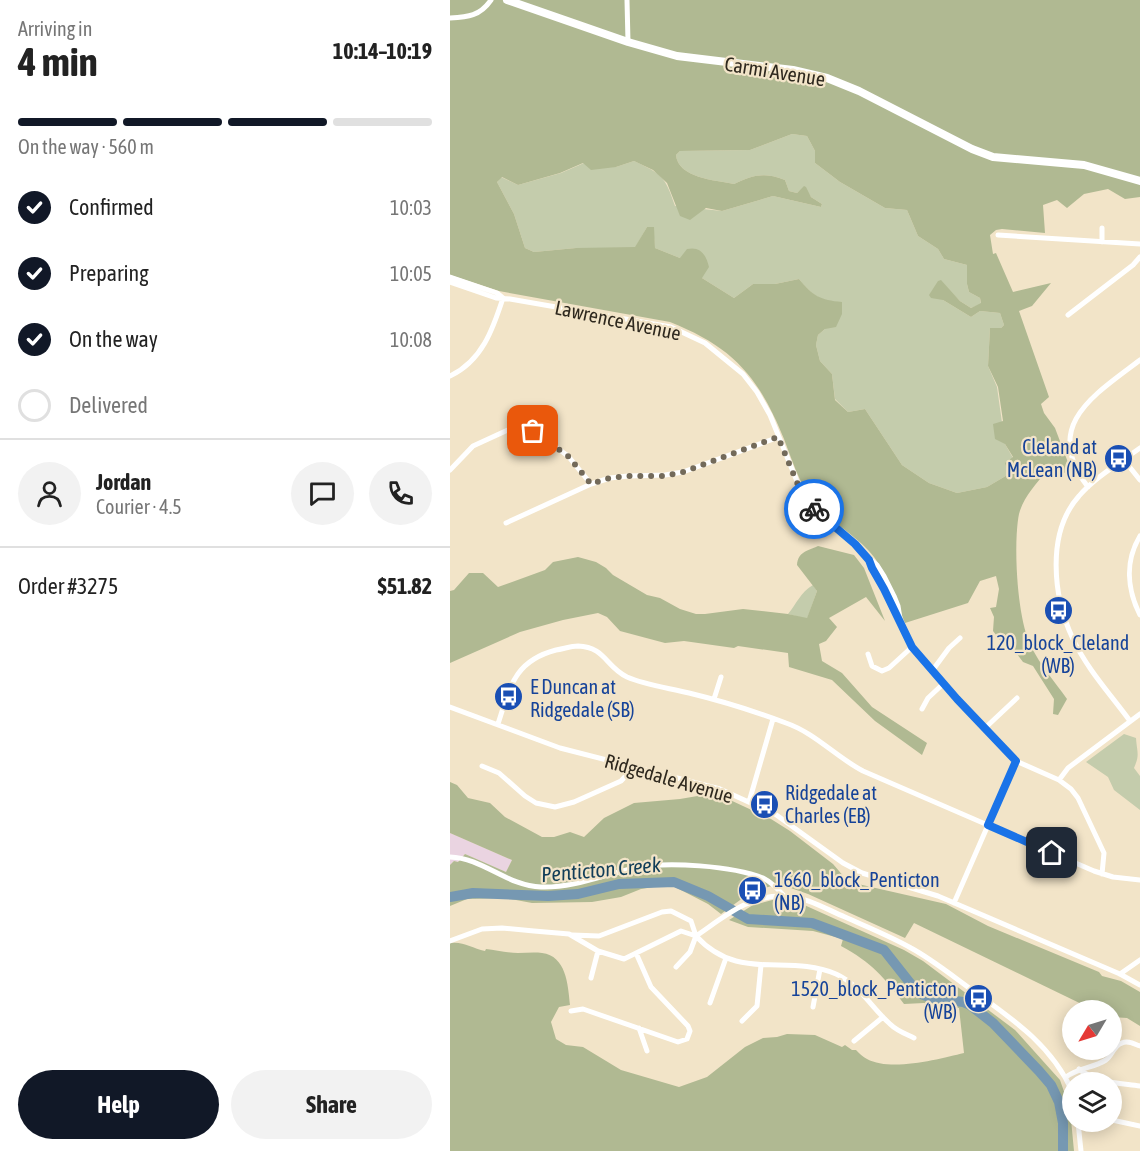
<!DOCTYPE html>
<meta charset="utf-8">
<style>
body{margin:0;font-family:"Asap Condensed",sans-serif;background:#f2f2f2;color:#222;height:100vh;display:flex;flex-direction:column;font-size:22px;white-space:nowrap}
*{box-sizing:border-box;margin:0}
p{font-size:20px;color:#767676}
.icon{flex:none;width:33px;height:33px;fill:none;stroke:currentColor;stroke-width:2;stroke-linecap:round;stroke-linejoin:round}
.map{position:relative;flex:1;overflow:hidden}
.drawer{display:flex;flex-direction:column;background:#fff;width:450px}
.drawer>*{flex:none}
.needle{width:39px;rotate:232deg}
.buttons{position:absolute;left:612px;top:1000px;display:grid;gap:12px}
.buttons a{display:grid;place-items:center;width:60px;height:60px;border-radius:50%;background:#fff;box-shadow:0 3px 15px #0003;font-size:30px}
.pin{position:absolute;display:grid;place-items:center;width:51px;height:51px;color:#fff;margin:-26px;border-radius:12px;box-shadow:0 3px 9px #0006}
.courier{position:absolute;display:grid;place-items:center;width:60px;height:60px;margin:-30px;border:4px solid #1a73e8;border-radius:50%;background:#fff;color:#222;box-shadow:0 2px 8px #0007}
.head em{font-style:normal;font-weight:700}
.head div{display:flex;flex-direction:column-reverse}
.head{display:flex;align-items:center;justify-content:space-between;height:102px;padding:0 18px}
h1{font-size:39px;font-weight:700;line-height:45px}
.bar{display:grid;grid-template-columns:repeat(4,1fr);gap:9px 6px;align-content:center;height:72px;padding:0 18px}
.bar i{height:8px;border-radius:4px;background:#e0e0e0}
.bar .active{background:#111827}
.bar p{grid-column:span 4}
.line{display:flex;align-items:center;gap:15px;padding:0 18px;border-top:2px solid #e0e0e0}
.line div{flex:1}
.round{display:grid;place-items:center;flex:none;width:63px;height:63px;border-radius:32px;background:#f2f2f2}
ol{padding:0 18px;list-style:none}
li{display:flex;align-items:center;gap:18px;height:66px}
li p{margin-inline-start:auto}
li .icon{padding:6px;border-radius:50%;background:#111827;color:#fff;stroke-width:4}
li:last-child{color:#767676}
li i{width:33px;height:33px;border:3px solid #e0e0e0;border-radius:50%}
.cta{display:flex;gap:12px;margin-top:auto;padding:12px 18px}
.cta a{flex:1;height:69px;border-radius:36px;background:#111827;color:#fff;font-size:24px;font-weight:700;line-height:69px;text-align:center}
.cta a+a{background:#f2f2f2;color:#222}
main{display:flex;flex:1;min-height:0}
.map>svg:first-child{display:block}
</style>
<main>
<section class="drawer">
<div class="head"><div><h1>4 min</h1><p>Arriving in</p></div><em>10:14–10:19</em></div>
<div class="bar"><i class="active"></i><i class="active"></i><i class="active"></i><i></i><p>On the way · 560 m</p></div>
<ol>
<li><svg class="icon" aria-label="check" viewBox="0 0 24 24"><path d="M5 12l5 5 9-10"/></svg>Confirmed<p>10:03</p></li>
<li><svg class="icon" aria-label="check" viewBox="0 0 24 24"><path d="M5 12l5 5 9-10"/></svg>Preparing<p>10:05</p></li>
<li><svg class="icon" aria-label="check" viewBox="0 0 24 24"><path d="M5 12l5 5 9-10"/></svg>On the way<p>10:08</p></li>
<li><i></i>Delivered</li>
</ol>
<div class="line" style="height:108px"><a class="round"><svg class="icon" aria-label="person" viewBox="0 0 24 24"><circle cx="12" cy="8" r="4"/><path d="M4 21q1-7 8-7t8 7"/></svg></a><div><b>Jordan</b><p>Courier · 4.5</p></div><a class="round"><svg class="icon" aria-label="chat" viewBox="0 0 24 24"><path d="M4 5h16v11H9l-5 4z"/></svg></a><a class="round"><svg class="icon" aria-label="phone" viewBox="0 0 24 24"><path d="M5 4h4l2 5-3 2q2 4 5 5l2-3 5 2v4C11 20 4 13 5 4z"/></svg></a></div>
<div class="line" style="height:78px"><div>Order #3275</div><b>$51.82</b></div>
<div class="cta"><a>Help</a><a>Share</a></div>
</section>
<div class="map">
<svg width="690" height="1151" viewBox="0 0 690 1151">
<rect width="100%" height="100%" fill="#f2e4c8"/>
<path fill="#ead4e1" d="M0,833L62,860L56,872L15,854L8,862L4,861L0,865Z"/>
<path fill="#c4ccac" d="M342,134L357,136L365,151V163L390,182L435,208L457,210L468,236L488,249L494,259L517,265V284L519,292L530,298L531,304L521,308L510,301L491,281L493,300L521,317L530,311L550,313L554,325L551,328H540L538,366L547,387L555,444L563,458L559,474L537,487L507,493L479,483L452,465L415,409L398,412L385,399L382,374L370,361L366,345L368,335L375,329L378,301C365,298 357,289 349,279L325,284H303L284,298L252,278V275L230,258L205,248L203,227H197L185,248H126L84,252L75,248L64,214L47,182L51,177L68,185L111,173L134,163L166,167L184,161C212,174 215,176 225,206L272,211L323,196L371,207L372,204L361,197L354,187L347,193L339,191L335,180C313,172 304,175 284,184C265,180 228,178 226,155L230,151L300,150Z
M363,585L367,591L357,619L338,614C347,603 350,593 363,585Z
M674,734L686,738C687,753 690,754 684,768L690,776V810L664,790L658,777L636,762Z"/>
<path fill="#b0b992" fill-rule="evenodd" d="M0,0H690V197L675,199L658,189L634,194L617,208L607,200L593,205L595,233L552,229L546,230L540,235L543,254L546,253L563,292L601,283L582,306L569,311L599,397L591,404L594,413L605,428L622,473L596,472C586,484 573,498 569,514C563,544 567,619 581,646C590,665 605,682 617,699L608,715L603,714L604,699L583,666L573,662L561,646L550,640L543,631L544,617L540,608L546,607L549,589L546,576L530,581L518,603L455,623C446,599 436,569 418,550C401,532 378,520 363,501C349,483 342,460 334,439C309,377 283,347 220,322L49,291L0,275ZM342,134L357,136L365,151V163L390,182L435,208L457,210L468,236L488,249L494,259L517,265V284L519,292L530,298L531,303L521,308L510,301L491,280L488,281L479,295L481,298L493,300L521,317L530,311L550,313L554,325L551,328H540L538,366L548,387L553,421L543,424L545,439L555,444L563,457L555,463L559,474L537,487L507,493L479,483L452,465L415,409L398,412L385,400L382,374L370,361L366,345L368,335L375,329L386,327L392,314V302C370,300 363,296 349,279L325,284H303L284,298L252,278L259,267C256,255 251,246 237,249L230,258L205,248L204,227H197L185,247L126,248L84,252L75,248L64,214L47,182L52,177L68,185L110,173L133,163L141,170L166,167L184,161L203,170L217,183L230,216L240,220L256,208L272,211L323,196L371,207L372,204L361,197L356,187L354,186L347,193L339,191L335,180C313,172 304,175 284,184C265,180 228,178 226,155L230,151L300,150Z
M368,546L404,555L414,568L435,621L416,597L379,618L387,627L376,641L369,644L372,661L392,673L422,707L477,743L472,755L425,721L382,680L339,667L338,653L288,646L284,648L234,641L215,643L170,631L157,617L148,613L113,620L70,632L0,663V591L4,590L19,573H33L48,587L95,570L103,562L128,557L146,562L156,568L163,575L197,595L210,598L230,609L246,614H255L293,609L338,614L357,618L367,591L347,565C348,552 357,551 368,546Z
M0,782L7,785L18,798L40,803L55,817L92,837H104L120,832L134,837L154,818L184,803L230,799L265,793L321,819L340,831L383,864L401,885L408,884L496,904L538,926L649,972L652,976L671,981L690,992V1026L677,1018L662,1017V1011H646L464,923L455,938L358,894L329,884L301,892L271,914L258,904L225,887L210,886L191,889L171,897L142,902L82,903L56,898L17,899L0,906V865L4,861L8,862L15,854L56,872L62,860L0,833Z
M326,899L352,904L454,950L473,961L565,1030L610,1080L620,1109L624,1151H0V943C13,941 22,948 35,951L36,949C46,950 58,953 68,953C76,953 84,952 92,953C116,956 118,984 120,1005L109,1007L101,1022L106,1039L116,1045L133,1047L171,1070L229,1087L257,1077L295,1047L313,1038L327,1037L337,1034L365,1035L392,1047L395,1045L402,1050H406C409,1053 413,1057 417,1059C441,1072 489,1059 514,1053L509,1008L487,1006L481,1007L474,1003L454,1004C435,978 421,962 391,946L393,939L363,931L298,927L279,920L303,905Z"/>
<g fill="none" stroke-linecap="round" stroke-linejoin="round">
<path stroke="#7698b2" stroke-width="10" d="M0,897L23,893L98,896L128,894L169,884L224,882L258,896L298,919L362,923L434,950L468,993L482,998L513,1002L520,1005L543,1023L589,1071L601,1085L609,1102L613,1123V1151"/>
<path stroke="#fff" stroke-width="5" d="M177,0L178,42
M0,18C18,17 30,16 41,0
M548,235L690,244
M652,242V228
M0,277L47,293L53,298
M0,282L46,298L60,299L221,327L255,343L293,374L307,392L320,415L351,491L363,508L427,565L434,576L444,596L448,606L451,625L462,647L493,684L566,761L609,780L621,789L628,798L654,853L652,874
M618,315L683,265L690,257
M0,376C32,361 43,329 53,298
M674,460L690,480
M0,470L23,446L73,423L118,456L141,484
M638,487C591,426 644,395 690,360
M56,523L141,484L160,478L178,476L215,475L233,472L329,437
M690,536C675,561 677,589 690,615
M419,560L422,568L447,614
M418,654L422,666L432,671L439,668L462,647
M482,671L499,648L510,638
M264,699L271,677
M0,707L110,748L270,789L325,814L393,863L412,873L488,896L670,974L690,985
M472,709L478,698L493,684
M680,721C661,695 637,669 623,639C603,597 596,533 629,496C644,478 671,462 690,448
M48,724C60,687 64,661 106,650C113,649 121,646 128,646C155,647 156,667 177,677C195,685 219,688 239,693C272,701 304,711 336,723C365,733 386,757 413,771L644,871L663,877L690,880
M534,729L567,698
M32,766L49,773L75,796L86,803L105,807L124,802L171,781L185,766
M609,780L618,768L690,714
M299,802L323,719
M0,857C33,858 57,886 91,887C124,888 153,875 185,868C217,861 283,866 313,878C321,882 328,889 334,896
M504,903L566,761
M122,935L149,936L212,912L221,911L241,921L246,936
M0,941L32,929L52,928L84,931L119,934L148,951L174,959L231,931L246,936C274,917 300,894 335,896C356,897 376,909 395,917C417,927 440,936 461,948C485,961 506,979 529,995C567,1022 603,1048 622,1091
M226,967L240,952L246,936C289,983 337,953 386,974C410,985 421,1007 440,1024C447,1031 456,1034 464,1038
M670,974L690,960
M141,978L148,951
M260,1003L276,958
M363,1007L370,969
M121,1011L133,1009L228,1042L237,1039L240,1031L238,1026L201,987L186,953
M292,1021L307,1006L311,965
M189,1028L197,1051
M404,1041L433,1017
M629,1069C645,1083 670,1083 690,1086
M616,1077C628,1068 643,1068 656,1060C662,1056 664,1045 672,1043C678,1040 684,1044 690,1046
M662,1120L690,1126
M628,1122L631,1151"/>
<path stroke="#fff" stroke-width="8" d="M57,0L178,42L227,56L343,70L377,78L409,91L522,149L543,157L634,165L690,181"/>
</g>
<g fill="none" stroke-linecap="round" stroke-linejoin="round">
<path stroke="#736a5a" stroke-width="6" stroke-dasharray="0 10.8" d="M83,431L118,456L141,484L160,478L178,476H215L233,472L328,437L351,492L364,509"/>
<path stroke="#1a73e8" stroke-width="8" d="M364,509L405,544L419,560L422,568L434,589L462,647L507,699L566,761L538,825L602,853"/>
</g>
<defs>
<symbol id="bus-disc" viewBox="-11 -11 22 22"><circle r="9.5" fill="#1a4fb4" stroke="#f2e4c8"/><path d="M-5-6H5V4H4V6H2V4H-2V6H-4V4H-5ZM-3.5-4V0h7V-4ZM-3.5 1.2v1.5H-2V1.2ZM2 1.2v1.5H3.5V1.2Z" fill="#fff"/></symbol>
</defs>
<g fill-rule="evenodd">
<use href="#bus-disc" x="652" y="442" width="33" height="33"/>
<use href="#bus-disc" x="592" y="594" width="33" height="33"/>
<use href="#bus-disc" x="42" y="680" width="33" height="33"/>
<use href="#bus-disc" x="298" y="788" width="33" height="33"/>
<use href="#bus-disc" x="286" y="874" width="33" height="33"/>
<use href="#bus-disc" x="512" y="982" width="33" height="33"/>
</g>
<g text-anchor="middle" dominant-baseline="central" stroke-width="4.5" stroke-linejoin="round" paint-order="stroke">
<g font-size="20" fill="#2e281e" stroke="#f2e4c8">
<text transform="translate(325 71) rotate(9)">Carmi Avenue</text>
<text transform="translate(168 320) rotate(12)">Lawrence Avenue</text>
<text transform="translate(219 778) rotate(16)">Ridgedale Avenue</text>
</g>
<g font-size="20" fill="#164399" stroke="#f2e4c8" text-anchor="start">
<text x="647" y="446" text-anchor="end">Cleland at<tspan x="647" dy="23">McLean (NB)</tspan></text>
<text x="608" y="642" text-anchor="middle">120_block_Cleland<tspan x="608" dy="23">(WB)</tspan></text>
<text x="80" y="686">E Duncan at<tspan x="80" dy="23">Ridgedale (SB)</tspan></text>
<text x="335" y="792">Ridgedale at<tspan x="335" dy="23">Charles (EB)</tspan></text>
<text x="324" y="879">1660_block_Penticton<tspan x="324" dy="23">(NB)</tspan></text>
<text x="507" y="988" text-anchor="end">1520_block_Penticton<tspan x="507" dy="23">(WB)</tspan></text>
</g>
<g font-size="21" font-style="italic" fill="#113d58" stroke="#f2e4c8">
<text transform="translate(151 869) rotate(-5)">Penticton Creek</text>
</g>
</g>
</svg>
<div class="buttons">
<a><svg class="needle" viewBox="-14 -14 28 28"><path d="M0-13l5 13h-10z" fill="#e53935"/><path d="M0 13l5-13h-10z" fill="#767676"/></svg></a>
<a><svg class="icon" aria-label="layers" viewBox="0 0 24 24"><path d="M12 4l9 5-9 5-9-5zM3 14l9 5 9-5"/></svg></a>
</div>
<div class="pin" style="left:83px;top:431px;background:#ea580c"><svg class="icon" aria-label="bag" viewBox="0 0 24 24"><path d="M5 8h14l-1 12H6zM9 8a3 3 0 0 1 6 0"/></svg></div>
<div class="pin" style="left:602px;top:853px;background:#1f2937"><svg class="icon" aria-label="home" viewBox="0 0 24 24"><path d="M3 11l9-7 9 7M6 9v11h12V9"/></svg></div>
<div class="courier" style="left:364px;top:509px"><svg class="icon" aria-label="bike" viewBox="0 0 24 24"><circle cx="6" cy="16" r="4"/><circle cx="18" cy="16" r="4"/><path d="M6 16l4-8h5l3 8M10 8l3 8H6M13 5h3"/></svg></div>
</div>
</main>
